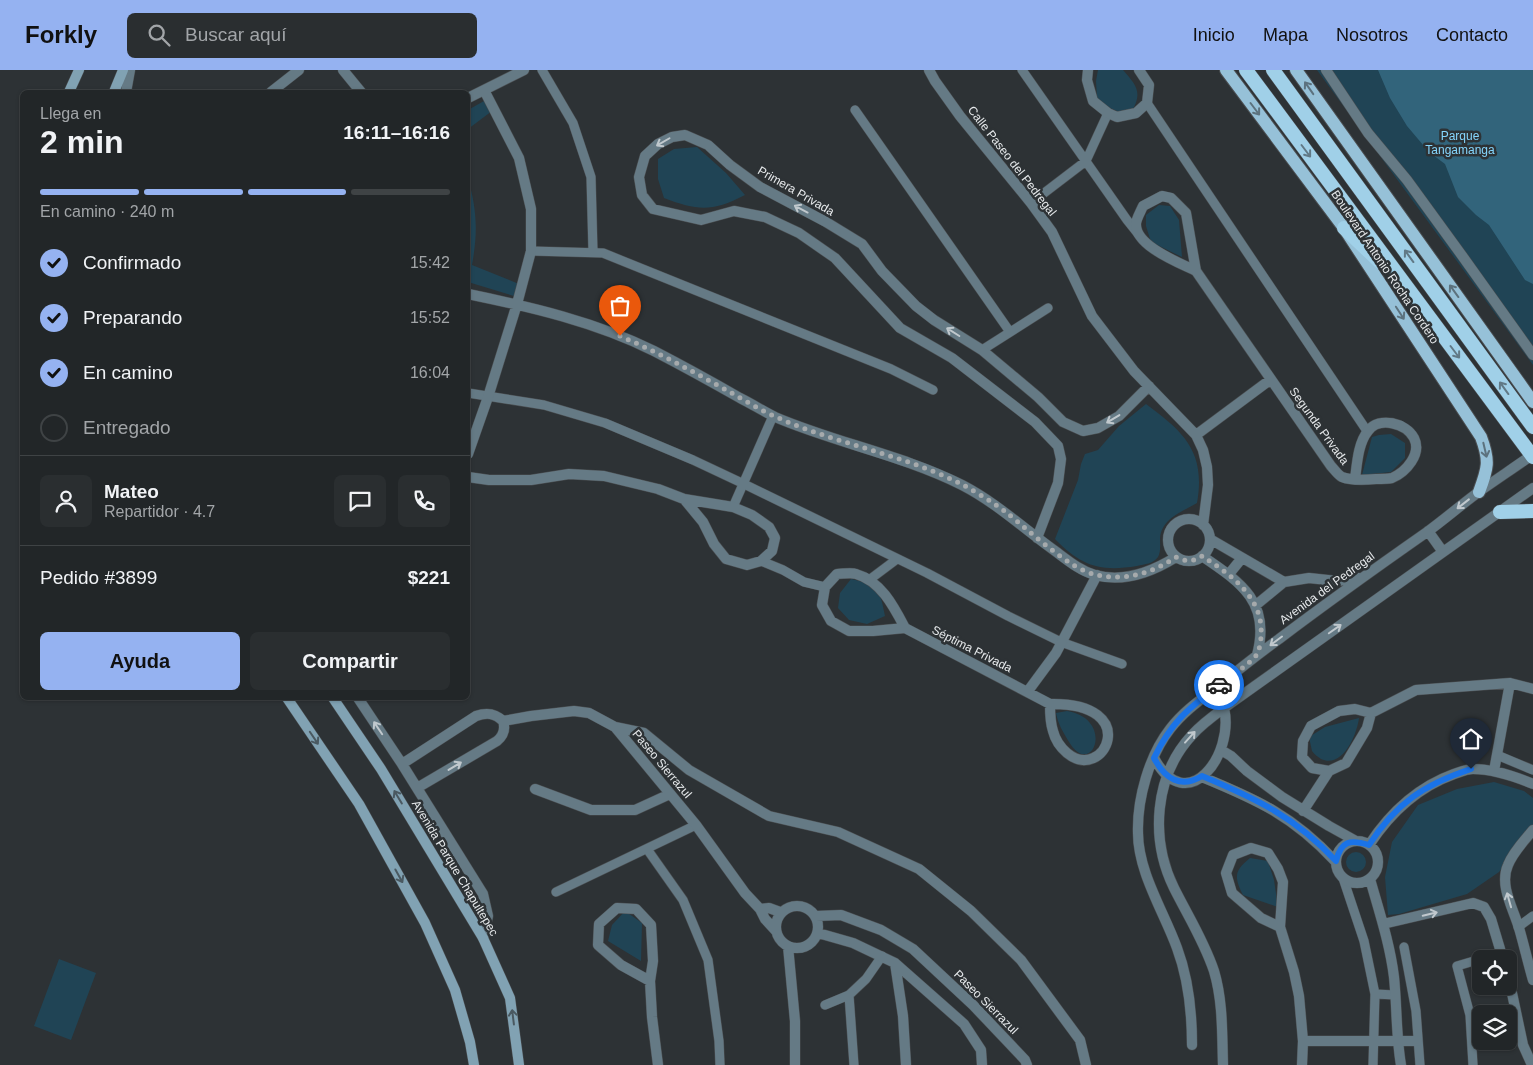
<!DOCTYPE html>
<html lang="es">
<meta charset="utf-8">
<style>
body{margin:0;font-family:Helvetica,sans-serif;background:#2a2e30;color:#f1f3f6;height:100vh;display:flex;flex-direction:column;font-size:19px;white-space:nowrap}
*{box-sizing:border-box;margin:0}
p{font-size:16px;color:#a2a5a8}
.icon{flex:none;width:28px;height:28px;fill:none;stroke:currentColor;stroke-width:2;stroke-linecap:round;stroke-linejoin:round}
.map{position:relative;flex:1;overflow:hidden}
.side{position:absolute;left:20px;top:20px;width:450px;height:610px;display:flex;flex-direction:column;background:#222628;border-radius:8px;box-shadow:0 1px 4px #0004,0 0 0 1px #3f4345}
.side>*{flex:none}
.fabs{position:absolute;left:1472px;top:880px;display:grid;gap:10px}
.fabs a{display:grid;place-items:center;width:45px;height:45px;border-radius:8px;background:#222628;box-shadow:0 1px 4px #0004,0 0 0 1px #3f4345;font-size:25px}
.pin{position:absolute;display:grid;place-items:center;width:42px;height:42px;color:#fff;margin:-51px -21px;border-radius:50% 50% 50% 0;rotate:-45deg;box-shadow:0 0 5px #0007}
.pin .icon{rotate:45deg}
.courier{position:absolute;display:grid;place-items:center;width:50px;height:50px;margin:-25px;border:4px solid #1a73e8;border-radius:50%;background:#fff;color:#222;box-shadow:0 1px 6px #0007}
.overview em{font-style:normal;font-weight:700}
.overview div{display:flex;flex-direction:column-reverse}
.overview{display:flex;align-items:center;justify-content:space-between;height:85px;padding:0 20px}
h1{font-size:32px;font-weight:700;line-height:38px}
.bar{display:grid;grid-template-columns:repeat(4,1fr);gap:8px 5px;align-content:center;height:60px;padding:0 20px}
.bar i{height:6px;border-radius:4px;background:#3f4345}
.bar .current{background:#95b2f1}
.bar p{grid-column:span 4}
.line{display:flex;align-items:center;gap:12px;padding:0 20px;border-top:1px solid #3f4345}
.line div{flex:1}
.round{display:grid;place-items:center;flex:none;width:52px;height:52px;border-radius:8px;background:#2a2e30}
ol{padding:0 20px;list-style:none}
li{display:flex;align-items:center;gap:15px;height:55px}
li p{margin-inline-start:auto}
li .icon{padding:5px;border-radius:50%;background:#95b2f1;color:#111;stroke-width:4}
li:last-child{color:#a2a5a8}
li i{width:28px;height:28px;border:2px solid #3f4345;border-radius:50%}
.cta{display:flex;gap:10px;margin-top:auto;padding:10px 20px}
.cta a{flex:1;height:58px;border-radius:8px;background:#95b2f1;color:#111;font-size:20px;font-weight:700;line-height:58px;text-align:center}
.cta a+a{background:#2a2e30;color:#f1f3f6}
header{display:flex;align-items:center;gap:30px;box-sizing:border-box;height:70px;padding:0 25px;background:#95b2f1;color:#111}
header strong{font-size:24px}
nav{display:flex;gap:28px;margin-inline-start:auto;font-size:18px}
.search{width:350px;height:45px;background:#2a2e30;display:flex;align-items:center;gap:12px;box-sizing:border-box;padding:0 18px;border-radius:8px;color:#a2a5a8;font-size:19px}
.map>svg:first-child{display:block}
</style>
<header>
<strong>Forkly</strong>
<div class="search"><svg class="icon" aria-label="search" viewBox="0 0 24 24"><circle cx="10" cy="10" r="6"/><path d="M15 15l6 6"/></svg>Buscar aquí</div>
<nav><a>Inicio</a><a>Mapa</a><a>Nosotros</a><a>Contacto</a></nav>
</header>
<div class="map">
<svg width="1533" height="995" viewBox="0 0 1533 995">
<rect width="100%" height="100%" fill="#2d3235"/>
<path fill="#204455" d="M1098,0H1123C1136,15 1143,22 1132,41C1114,44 1110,38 1097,28L1096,11Z
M1317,0H1533V295Z
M484,31L492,41L468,59V40Z
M697,77L726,103L745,125C712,142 698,141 664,128L658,109V89L674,79Z
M468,108C477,141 478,161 472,195L519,214L514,226L468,212Z
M1159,135L1170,136L1179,150L1182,187L1151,172L1146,156V145Z
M1146,334C1184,362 1206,382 1197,433C1182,442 1162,448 1160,468C1160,474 1161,482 1158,487C1153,494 1145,494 1137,496C1100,502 1081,496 1055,469L1078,410L1081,394L1085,384L1098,380L1119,356Z
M1391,364L1405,373V388L1391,402L1362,405L1372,367L1379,365Z
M851,509C878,515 880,519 885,546L867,554L849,550L838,538L840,523Z
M1067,641C1116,649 1092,710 1069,672C1063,662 1058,654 1056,643Z
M1359,648C1357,664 1343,699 1321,689C1318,687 1314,684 1312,681L1309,667L1325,657Z
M1494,712L1524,721L1533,728V755L1499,802L1467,824L1399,844L1388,845L1385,807L1392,772L1418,735L1457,719Z
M1346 792a10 10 0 1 1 20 0a10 10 0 1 1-20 0Z
M1250,788L1268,791L1274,810L1278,837L1243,825C1234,807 1234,801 1250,788Z
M625,841L642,853L641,891L608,871L612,855Z
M59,889L96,903L71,970L34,956Z"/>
<path fill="#32647b" d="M1378,0H1533V214L1525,210L1489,155L1476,145L1458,127L1445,94L1429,82L1407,56L1390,28Z"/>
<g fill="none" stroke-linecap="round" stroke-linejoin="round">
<defs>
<path id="pedestrian" d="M542,0L573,53L591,107L593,182
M1022,0L1127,150L1139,165
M1147,33L1367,361
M855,40L1010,262
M1031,133L1086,91L1108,43
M531,181L603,183L891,299L933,320
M982,280L1048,238
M468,323L544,335L605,353L693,390L744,414L927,503L1008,546L1061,572L1122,594
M733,437L773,346
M761,491L783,500L804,512L825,517
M869,510L897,489
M1497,685L1533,700
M647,779L683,830L708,890L719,971L720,995
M1343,808L1364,871L1375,924L1373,995
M556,822L696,755
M1518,857L1533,846
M1404,877L1416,941L1420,995
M1375,924L1395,925
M849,925L854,995
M825,935L849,925L866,909L882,886
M1473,995L1470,945L1457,896L1501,883"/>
<path id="minor" d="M343,0L361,22
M929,0L935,11L960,46L1031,133L1052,162L1092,246L1134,301L1196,365L1203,380L1207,397L1208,415L1203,455
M1088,0L1087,10L1093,31L1108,43L1117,47L1136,43L1147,33L1149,15L1139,0
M1326,0L1368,63L1407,110L1463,187L1533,285
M126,22L130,0
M271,22L299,0
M468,28L524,0
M1196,201C1180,193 1135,176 1136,154C1136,149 1141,141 1143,136L1162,126L1171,128L1186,143L1196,201L1331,396C1334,399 1338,405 1342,407C1352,411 1366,410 1376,409C1381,409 1387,409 1392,408C1406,402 1422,384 1414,368C1406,353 1379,346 1368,361C1358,373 1357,394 1355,409
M468,224C531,237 596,252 654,281C683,296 712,312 740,328C752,334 763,341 775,347C836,373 902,385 962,415C995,432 1022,457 1051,478C1065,488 1078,500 1095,505C1124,513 1152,502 1176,487
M1196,365L1270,310
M468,384L488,327L517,234L531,181V139L519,88L484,20
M468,407L489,410H531L569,404L604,406L658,419L684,429L733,437L752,445L769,457L775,468L772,481L761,491L747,495L726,489L714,474L703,452L684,429
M1168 470a21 21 0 1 1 42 0a21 21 0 1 1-42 0Z
M1428,461L1443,482
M1037,468L1058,413L1061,389L1058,376L1035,352L952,288L900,258L835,188L799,163L765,147L734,141L701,150L653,139L642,125L639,107L645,86L658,74L672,67L685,65L708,75L730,95L760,117L826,152L862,174L882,201L916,236L934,250L982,280L1038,327L1063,352L1083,361L1098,358L1119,346L1149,316
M1210,469L1284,512L1309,508L1337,511L1359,508
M1202,486C1242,513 1271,533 1257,585
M1229,504L1242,488
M1256,535L1284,512
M905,558L873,561H849L831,551L822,535L825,517L837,504C843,504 851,502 856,504C881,511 894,537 905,558L1050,634C1144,632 1104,714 1067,683C1060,677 1055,669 1053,661C1050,652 1050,642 1050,634
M1028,621L1056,583L1097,505
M358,628L402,694L483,824L488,846L483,868
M1371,643L1367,658L1346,693L1329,701L1312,698L1302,687L1303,671L1311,656L1339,641L1355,639L1371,643L1416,620L1510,613L1533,619
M503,651L531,646L574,641L589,643L615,657L696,755L745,823L760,839L765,849L776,861
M615,657L644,663L689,700L769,746L838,762L919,799L971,841L1021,890L1080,970L1086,995
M1221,680L1231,686L1247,701L1282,727L1329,756L1356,771
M1154,688C1187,749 1235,685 1224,638
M402,694L476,646C487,642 495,643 503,651C506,660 503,666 497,671L417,718
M1494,701L1510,613
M1202,707C1258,730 1293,746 1335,791
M535,719L591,740H635L670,724
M1303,741L1329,701
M1533,760C1524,771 1513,782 1508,795C1499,815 1513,838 1519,858C1524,875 1528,893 1533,910
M1336 792a21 21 0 1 1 42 0a21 21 0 1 1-42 0Z
M1369,775C1390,743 1418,717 1454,704C1460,702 1467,699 1473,699C1494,699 1514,706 1533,714
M1370,809C1379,841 1390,874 1394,907C1397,936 1396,966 1401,995
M776 857a21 21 0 1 1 42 0a21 21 0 1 1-42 0Z
M760,839L769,838L780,842
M816,846L841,845L881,860L913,879L973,935L1025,990L1027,995
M1383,854L1473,833L1484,837L1491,849L1503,889
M1280,857L1261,848L1232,823L1226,803L1233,785L1251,778L1268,783L1278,799L1283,812L1280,857L1294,902L1299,926L1303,971L1302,995
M818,863L853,873L895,893L964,954L981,980L982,995
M788,876L795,951V995
M895,893L903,946L906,995
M1509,909L1523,975L1532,995
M650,911L621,895L598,875L599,854L617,838L636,839L651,855L653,891L650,911L652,947L658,995
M1303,971H1417
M1192,975C1192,942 1189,910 1177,878C1164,842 1138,802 1138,763C1137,729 1149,686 1170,659C1183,642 1200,630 1217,617C1237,601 1258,584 1279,569C1328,532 1377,497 1427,462C1445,449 1462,434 1480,421C1497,409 1515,397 1532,385
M1223,995C1222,963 1223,931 1214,901C1204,871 1188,846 1174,818C1150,769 1154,706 1192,665C1201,655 1213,646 1224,638L1533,418"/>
<path id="secondary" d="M69,22L79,0
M114,22L123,0
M287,628L359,734L425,853L455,920L470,972L474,995
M333,628L381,699L483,868L510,928L519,995"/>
<path id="primary" d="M1226,0L1344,158L1481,367C1490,391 1488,398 1479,422
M1296,0L1533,332"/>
<path id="trunk" d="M1246,0L1533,387
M1273,0L1533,357
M1344,158L1380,192
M1500,442L1533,441"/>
</defs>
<use href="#pedestrian" stroke="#4b4f52" stroke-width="10"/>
<use href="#minor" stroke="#4b4f52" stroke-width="11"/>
<use href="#secondary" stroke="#4b4f52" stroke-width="11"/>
<use href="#primary" stroke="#4b4f52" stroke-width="14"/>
<use href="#trunk" stroke="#4b4f52" stroke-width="15"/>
<use href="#pedestrian" stroke="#657a85" stroke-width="9"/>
<use href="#minor" stroke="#657a85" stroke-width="10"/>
<use href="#secondary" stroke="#81a2b3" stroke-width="10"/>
<use href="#primary" stroke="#96c1d8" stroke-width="12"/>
<use href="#trunk" stroke="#a0d0e8" stroke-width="14"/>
</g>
<defs><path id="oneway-shaft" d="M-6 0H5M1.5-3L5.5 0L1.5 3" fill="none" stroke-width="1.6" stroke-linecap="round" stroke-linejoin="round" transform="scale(1.25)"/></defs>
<g stroke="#5c727e">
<use href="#oneway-shaft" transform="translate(1309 18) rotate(-125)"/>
<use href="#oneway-shaft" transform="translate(1255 39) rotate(53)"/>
<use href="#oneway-shaft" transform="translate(1454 221) rotate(-126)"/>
<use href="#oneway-shaft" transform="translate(1400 243) rotate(57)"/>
<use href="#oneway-shaft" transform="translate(1485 380) rotate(77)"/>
</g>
<g stroke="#c0c8cd">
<use href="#oneway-shaft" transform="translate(663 72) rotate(150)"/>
<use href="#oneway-shaft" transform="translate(801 139) rotate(-152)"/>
<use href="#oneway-shaft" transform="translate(953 262) rotate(-148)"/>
<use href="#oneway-shaft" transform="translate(1113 349) rotate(149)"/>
<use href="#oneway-shaft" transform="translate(1463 434) rotate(142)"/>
<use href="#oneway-shaft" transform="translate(1335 559) rotate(-35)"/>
<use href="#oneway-shaft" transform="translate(1276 571) rotate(143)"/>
<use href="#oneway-shaft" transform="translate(378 658) rotate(-124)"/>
<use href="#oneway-shaft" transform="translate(1190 667) rotate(-48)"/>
<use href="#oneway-shaft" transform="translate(455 696) rotate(-31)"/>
<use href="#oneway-shaft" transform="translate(1509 830) rotate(-106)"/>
<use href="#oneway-shaft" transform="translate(1430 844) rotate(-14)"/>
</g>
<g stroke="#617986">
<use href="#oneway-shaft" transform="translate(1306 81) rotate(53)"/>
<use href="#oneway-shaft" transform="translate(1409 186) rotate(-126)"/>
<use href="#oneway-shaft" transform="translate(1455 282) rotate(53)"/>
<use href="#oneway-shaft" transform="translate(1504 318) rotate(-126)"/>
</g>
<g stroke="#4a5961">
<use href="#oneway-shaft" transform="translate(314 668) rotate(56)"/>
<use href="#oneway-shaft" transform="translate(398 727) rotate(-121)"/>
<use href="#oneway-shaft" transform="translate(399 806) rotate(61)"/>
<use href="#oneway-shaft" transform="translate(513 947) rotate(-97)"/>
</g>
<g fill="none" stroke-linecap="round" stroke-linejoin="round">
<path stroke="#a6aaac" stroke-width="5" stroke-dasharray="0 9" d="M620,266C657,282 692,301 728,321C743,329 758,339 774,346C835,374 903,384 963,415C978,423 994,433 1007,443C1030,461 1070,500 1097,505C1127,511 1152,503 1176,487C1186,492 1193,492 1202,486C1230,504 1264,528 1261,565C1261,571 1260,578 1257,584C1254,591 1227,609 1219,615"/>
<path stroke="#1a73e8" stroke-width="6" d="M1219,615C1188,639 1172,651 1154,688C1165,709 1181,719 1202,706C1257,729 1295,747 1336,791C1341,771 1350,769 1369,775C1396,733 1425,714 1471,699"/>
</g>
<g text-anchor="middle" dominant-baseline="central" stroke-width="5" stroke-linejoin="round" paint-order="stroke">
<g font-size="12" fill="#85d5fc" stroke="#2d3235">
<text x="1460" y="66">Parque<tspan x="1460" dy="14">Tangamanga</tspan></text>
</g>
<g font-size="12" fill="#e7eaec" stroke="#2d3235">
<text transform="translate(1012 91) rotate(52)">Calle Paseo del Pedregal</text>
<text transform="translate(796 121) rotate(30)">Primera Privada</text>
<text transform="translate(1385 197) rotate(56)">Boulevard Antonio Rocha Cordero</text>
<text transform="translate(1319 356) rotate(54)">Segunda Privada</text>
<text transform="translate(1327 518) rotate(-36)">Avenida del Pedregal</text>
<text transform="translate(972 579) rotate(27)">Séptima Privada</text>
<text transform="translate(662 694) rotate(50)">Paseo Sierrazul</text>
<text transform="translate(455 798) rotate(59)">Avenida Parque Chapultepec</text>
<text transform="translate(986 932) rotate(45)">Paseo Sierrazul</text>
</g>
</g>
</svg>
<div class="fabs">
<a><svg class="icon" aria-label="locate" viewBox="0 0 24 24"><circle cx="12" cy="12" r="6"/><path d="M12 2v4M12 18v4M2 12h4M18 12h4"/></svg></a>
<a><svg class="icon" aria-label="layers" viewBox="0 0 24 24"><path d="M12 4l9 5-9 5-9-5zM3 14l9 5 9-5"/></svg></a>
</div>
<div class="pin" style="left:620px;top:266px;background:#ea580c"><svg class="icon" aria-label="bag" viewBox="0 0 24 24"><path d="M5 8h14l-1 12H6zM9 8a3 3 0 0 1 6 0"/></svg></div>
<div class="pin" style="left:1471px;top:699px;background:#1f2937"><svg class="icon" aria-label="home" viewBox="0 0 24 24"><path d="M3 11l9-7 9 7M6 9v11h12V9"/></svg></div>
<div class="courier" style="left:1219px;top:615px"><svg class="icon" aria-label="car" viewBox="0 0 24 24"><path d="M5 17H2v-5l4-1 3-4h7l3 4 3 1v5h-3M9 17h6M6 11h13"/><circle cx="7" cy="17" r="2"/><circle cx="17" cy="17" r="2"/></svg></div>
<section class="side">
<div class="overview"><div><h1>2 min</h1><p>Llega en</p></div><em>16:11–16:16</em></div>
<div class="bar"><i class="current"></i><i class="current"></i><i class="current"></i><i></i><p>En camino · 240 m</p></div>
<ol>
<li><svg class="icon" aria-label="check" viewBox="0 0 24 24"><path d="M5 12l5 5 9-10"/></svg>Confirmado<p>15:42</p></li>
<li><svg class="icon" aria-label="check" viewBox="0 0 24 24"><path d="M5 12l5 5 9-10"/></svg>Preparando<p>15:52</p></li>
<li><svg class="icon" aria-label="check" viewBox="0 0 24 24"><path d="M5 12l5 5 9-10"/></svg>En camino<p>16:04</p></li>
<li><i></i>Entregado</li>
</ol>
<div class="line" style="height:90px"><a class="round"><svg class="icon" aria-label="person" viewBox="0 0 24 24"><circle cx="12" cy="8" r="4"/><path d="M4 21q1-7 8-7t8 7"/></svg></a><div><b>Mateo</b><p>Repartidor · 4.7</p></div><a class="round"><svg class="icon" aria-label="chat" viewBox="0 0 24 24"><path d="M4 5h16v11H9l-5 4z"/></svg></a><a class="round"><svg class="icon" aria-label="phone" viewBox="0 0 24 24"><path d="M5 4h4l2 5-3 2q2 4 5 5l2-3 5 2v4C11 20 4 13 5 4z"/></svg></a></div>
<div class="line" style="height:65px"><div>Pedido #3899</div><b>$221</b></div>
<div class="cta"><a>Ayuda</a><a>Compartir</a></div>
</section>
</div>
